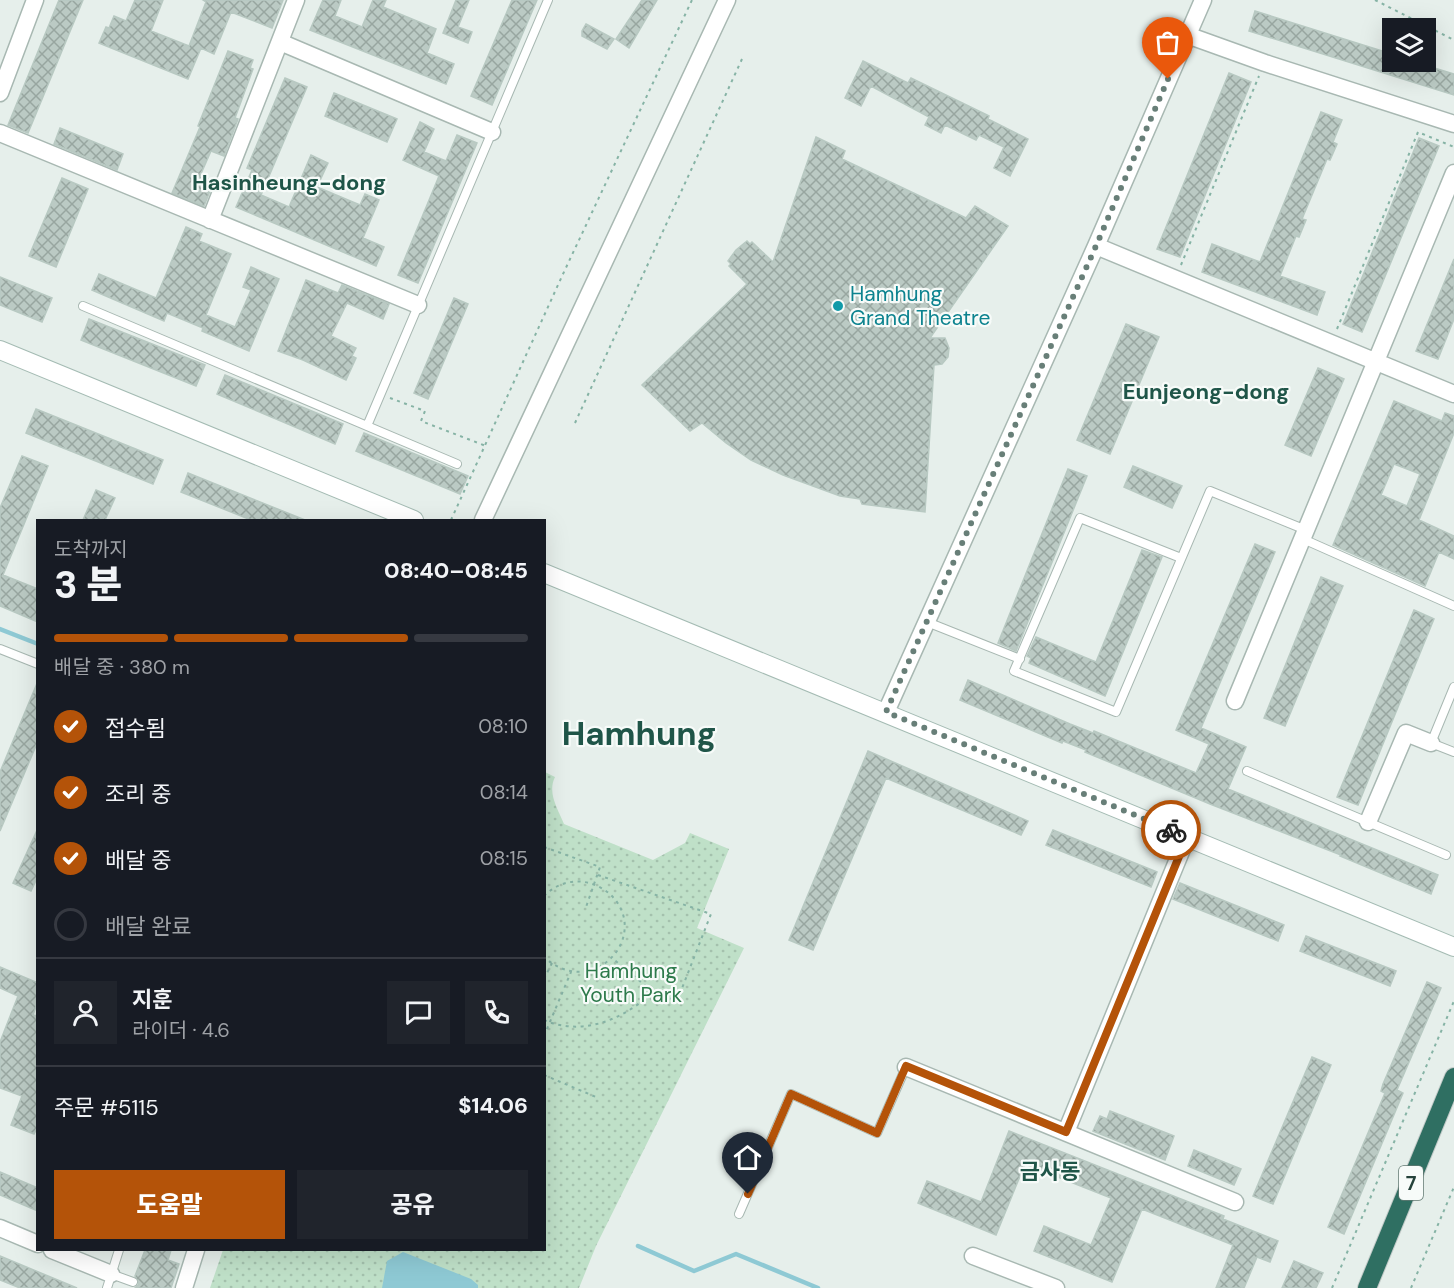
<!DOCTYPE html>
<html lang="ko">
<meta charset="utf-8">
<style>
body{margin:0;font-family:"DM Sans","Noto Sans KR",sans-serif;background:#20242c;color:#f1f3f6;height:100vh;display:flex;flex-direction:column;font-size:22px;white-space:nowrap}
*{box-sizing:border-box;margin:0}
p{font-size:20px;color:#9ea1a6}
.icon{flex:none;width:33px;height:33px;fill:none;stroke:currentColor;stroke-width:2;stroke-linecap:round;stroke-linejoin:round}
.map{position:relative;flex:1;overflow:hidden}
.side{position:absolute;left:36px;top:519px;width:510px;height:732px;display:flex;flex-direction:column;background:#171b24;border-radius:0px;box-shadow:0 6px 24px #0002}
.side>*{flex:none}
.tools{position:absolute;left:1382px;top:18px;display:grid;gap:12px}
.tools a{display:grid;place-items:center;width:54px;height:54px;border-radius:0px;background:#171b24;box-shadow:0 6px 24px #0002;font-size:30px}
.pin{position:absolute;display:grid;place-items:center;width:51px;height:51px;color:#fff;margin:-62px -26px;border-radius:50% 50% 50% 0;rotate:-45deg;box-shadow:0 0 6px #0007}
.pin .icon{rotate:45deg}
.courier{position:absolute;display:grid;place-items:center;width:60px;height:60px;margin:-30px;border:4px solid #b45309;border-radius:50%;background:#fff;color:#222;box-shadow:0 2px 8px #0007}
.head em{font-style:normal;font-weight:800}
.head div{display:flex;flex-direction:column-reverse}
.head{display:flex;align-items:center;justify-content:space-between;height:102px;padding:0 18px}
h1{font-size:39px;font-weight:800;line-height:45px}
.bar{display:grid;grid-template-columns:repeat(4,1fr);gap:9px 6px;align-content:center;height:72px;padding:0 18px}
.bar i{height:8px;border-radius:4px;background:#363941}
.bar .current{background:#b45309}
.bar p{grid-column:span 4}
.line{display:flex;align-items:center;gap:15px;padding:0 18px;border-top:2px solid #363941}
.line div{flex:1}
.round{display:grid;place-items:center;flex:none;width:63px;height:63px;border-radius:0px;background:#20242c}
ol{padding:0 18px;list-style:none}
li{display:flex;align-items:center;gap:18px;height:66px}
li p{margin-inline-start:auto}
li .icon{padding:6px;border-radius:50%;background:#b45309;color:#fff;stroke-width:4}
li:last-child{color:#9ea1a6}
li i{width:33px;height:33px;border:3px solid #363941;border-radius:50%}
.cta{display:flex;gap:12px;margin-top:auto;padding:12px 18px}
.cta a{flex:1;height:69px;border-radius:0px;background:#b45309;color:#fff;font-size:24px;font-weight:800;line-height:69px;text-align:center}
.cta a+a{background:#20242c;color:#f1f3f6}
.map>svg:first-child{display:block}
</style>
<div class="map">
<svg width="1454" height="1288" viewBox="0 0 1454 1288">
<defs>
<pattern id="green-dots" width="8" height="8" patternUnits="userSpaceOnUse" patternTransform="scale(1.5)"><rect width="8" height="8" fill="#bfe0c8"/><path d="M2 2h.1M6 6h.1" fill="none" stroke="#a4c1ad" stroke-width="1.8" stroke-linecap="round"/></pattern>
<pattern id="building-cross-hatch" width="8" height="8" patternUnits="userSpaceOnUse" patternTransform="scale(1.5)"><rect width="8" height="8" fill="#bbcac4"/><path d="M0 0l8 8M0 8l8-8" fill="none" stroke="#98a6a0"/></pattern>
</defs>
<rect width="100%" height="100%" fill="#e6efeb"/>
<path fill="url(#green-dots)" d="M545,772L555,777C547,793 558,809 564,824L653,860L685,843L690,833L729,849L697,928L744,948L596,1246L579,1288H210L223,1250H544Z"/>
<path fill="#8ec9d4" d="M403,1252L471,1279L478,1285V1288H382L387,1261Z"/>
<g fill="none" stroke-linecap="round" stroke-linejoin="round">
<path stroke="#8ec9d4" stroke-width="4.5" d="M0,629L38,644
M638,1246L694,1271L736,1254L818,1288"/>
</g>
<path fill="url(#building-cross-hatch)" stroke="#b8c9c2" stroke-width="1.5" fill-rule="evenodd" d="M59,0H83L28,133L8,125Z
M135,0H163L151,31L189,46L206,2L203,0H283L272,28L231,12L214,54L201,48L188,79L99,43L106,27L109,28L114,16L126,21Z
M323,0H341L335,16L362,27L373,0H386L383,7L436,29L427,53L454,64L446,84L310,30Z
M456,0H469L458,27L472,32L468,43L443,33Z
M512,0H537L492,105L471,96Z
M642,0H657L629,48L616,39Z
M1255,11L1392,54V62H1415L1454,74V95L1249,31Z
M586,24L614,39L607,49L582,36V31Z
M228,51L253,60L250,68L253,69L235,118L238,119L224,156L211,151L200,176L214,181L204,206L172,193L200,127L198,126Z
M863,61L908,83L911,78L989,116L988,119L1028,139L1010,176L994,168L1004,147L979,135L976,140L945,125L941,133L925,125L929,117L871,86L861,106L845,98Z
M1229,73L1251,82L1180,257L1157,249Z
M285,78L307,87L261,195L289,207L311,155L328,163L317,187L360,205L365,194L379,200L363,238L384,247L376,266L236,207L252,170L247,168Z
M334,93L397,119L387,142L325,116Z
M1321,112L1342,120L1333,142L1337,144L1330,160L1327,159L1302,219L1306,220L1299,237L1296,236L1280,276L1325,292L1317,315L1202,272L1212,244L1260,262Z
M420,122L434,129L424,152L446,161L457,135L477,143L418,283L398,275L439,176L403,160Z
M60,128L123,154L117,170L54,144Z
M816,137L845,151L842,159L966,218L975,206L1008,226L930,338H945L949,348L948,357L942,364L934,365L925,512L862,504L860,499L840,496L783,475L751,460L726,443L702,423L690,431L642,385L747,284L729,266L731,264L728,261L736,250L747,241L750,244L752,242L773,262Z
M1419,138L1439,146L1362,332L1343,324Z
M62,178L88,189L56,267L29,256Z
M186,227L202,234L199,241L231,254L206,315L235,327L251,290L243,287L251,267L279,279L249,351L202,331L203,328L167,313L164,321L92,290L99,274L156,298Z
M1454,259V319L1438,359L1416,351Z
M0,277L52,298L42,322L0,305Z
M306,280L338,293L342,285L389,304L383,319L347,303L331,336L356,348L352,356L356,358L346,380L303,360L278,351Z
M454,298L468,304L428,399L414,393Z
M89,319L205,365L196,386L81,340Z
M1126,324L1159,337L1110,454L1077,440Z
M1318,368L1344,379L1311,456L1285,445Z
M225,375L343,424L335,444L217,394Z
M1394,401L1442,421L1445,413L1454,416V433L1419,520L1454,536V559L1439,552L1425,586L1333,545ZM1394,464L1420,474L1407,506L1381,495Z
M36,409L163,460L153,484L26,433Z
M364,433L468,476L460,494L356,451Z
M22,456L48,466L3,575L38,589V622L0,606V508Z
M1133,466L1182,486L1172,508L1124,487Z
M1068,469L1087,476L1016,651L998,643Z
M188,473L305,520H251L181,492Z
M96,490L115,498L105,520H83Z
M1255,544L1275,552L1201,728L1246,747L1228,789L1438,875L1431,894L1340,856L1341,855L1210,804L1085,752L1086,750L1063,741L1062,743L960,700L968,680L1070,724L1093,733L1094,731L1196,773L1209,744L1176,730Z
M1142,550L1162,557L1105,696L1029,663L1031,658L1027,656L1036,637L1096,662Z
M1321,577L1343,586L1285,726L1264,718Z
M1414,610L1434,619L1358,805L1337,797Z
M38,681V741L0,831V772Z
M868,751L1028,821L1021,835L886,778L813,950L789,940Z
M38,828V876L31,891L13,883Z
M1053,830L1157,872L1151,887L1046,845Z
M1180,883L1284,925L1278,941L1173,899Z
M1306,936L1396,971L1390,986L1300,951Z
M0,967L38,983V1001L33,1015L38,1016V1126L34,1134L11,1125L22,1096L0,1088V1042L18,996L0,988Z
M1427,982L1441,988L1397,1090L1403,1093L1344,1234L1328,1227L1385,1093L1381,1091L1383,1084Z
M1312,1057L1331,1065L1273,1204L1253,1196Z
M1110,1111L1174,1136L1165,1160L1093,1131L1100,1116L1107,1119Z
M1009,1131L1224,1216L1223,1219L1278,1241L1270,1262L1257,1257L1244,1288H1216L1233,1245L1142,1209L1112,1282L1034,1251L1044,1226L1091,1245L1111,1198L1025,1164L996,1235L918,1203L927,1181L981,1202Z
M1194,1150L1241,1169L1234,1185L1188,1166Z
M0,1172L38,1188V1211L0,1195Z
M145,1250H171L168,1260L179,1264L171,1288H135L139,1284L135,1276Z
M0,1256L77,1288H20L0,1280Z
M1294,1261L1323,1273L1316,1288H1282Z"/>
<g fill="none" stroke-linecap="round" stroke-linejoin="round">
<defs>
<path id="lane" d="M83,306L457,464
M367,426L548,0
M1303,539L1454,606
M1181,558L1080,518L1014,671L1116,712L1210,491L1306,530
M927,622L1020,659
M0,649L38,664
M1454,687L1431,743L1454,752
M1247,771L1446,855
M739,1214L791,1094L877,1133L906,1067
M111,1274L133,1282
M107,1288L119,1250"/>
<path id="street" d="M1187,35L1265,63L1454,124
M280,42L492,132
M0,93L35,0
M0,133L418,305
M210,220L296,0
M1096,246L1454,394
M483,520L727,0
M1235,701L1454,173
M886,712L1096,246L1203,0
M1368,822L1406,733L1431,743
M906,1067L1235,1202
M1066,1132L1187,837
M0,1228L38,1244
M52,1250L111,1274
M973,1256L1056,1288
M184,1288L196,1250"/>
<path id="secondary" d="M0,350L414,520
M544,573L1454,947"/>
<path id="highway" d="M1367,1288L1454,1077"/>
</defs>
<use href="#lane" stroke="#a8b8b2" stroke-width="10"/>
<use href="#street" stroke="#a8b8b2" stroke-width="19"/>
<use href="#secondary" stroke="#a4bbb3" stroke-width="20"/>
<use href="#highway" stroke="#c2cac8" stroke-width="20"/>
<path stroke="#86b3a5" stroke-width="2" stroke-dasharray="3 4.5" stroke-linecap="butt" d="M1375,0L1454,40
M1181,265L1259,76
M1337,329L1418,132L1454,147
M390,398L425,411L421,421L486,446
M575,423L742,59
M451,520L563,274L692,0
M544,847L600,867L585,910
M598,875L711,914L677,1001L653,992
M544,896C583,857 647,904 617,951C610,961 599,969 587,971C571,974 556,968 544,957
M544,979L552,963
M544,1020C583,1037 624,1019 653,992L612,958
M544,1036L571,972
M544,1075L596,1097
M1332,1288L1454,1001
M1411,1288L1454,1187"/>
<use href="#lane" stroke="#fff" stroke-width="8"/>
<use href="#street" stroke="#fff" stroke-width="16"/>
<use href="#secondary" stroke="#fff" stroke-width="18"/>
<use href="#highway" stroke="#2f6f62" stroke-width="18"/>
</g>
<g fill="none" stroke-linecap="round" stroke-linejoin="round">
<path stroke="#687f78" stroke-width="6" stroke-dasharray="0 10.8" d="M1168,79L1096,246L886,712L1171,830"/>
<path stroke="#b45309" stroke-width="8" d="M748,1194L791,1094L877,1133L906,1066L1066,1132L1187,837L1171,830"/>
</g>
<circle fill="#0f9aa8" stroke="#f7fbf9" stroke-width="2" cx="838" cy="306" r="6"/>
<g text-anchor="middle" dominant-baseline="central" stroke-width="4.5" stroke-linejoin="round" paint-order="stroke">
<rect fill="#f7fbf9" stroke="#637a73" stroke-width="1.5" x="1399" y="1166" width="24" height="34" rx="4.5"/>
<g font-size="20" font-weight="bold" fill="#24423a">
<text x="1411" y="1183">7</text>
</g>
<g font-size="21" fill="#0d838f" stroke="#f7fbf9" text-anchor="start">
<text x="850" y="294">Hamhung<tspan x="850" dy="24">Grand Theatre</tspan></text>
</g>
<g font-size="21" fill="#2d7a4b" stroke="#f7fbf9">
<text x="631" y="971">Hamhung<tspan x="631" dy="24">Youth Park</tspan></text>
</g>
<g font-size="22" font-weight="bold" fill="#1f5548" stroke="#f7fbf9">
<text x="289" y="182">Hasinheung-dong</text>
<text x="1206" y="391">Eunjeong-dong</text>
<text x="1050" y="1171">금사동</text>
</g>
<g font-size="33" font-weight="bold" fill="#1f5548" stroke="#f7fbf9">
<text x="639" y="733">Hamhung</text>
</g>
</g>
</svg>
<div class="tools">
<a><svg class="icon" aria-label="layers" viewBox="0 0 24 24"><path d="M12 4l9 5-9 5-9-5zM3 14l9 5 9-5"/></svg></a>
</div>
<div class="pin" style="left:1168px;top:79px;background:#ea580c"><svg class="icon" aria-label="bag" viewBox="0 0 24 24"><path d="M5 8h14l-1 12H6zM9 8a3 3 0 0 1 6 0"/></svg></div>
<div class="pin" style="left:748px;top:1194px;background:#1f2937"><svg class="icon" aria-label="home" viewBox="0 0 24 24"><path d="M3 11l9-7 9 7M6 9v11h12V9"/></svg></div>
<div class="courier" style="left:1171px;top:830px"><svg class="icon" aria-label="bike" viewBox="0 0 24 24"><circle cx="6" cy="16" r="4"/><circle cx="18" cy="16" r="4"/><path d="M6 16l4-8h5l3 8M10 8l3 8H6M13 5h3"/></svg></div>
<section class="side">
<div class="head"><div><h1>3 분</h1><p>도착까지</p></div><em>08:40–08:45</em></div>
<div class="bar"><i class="current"></i><i class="current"></i><i class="current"></i><i></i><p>배달 중 · 380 m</p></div>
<ol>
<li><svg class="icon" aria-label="check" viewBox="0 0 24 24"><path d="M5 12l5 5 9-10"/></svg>접수됨<p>08:10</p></li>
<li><svg class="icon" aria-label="check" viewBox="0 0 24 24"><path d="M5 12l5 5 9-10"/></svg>조리 중<p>08:14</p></li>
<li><svg class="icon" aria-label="check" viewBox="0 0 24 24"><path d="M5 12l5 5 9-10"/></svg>배달 중<p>08:15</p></li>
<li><i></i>배달 완료</li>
</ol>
<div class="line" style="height:108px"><a class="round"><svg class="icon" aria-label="person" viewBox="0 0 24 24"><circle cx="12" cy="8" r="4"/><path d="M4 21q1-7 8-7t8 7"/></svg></a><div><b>지훈</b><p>라이더 · 4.6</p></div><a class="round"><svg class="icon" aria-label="chat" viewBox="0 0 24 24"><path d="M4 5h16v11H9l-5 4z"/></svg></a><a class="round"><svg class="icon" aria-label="phone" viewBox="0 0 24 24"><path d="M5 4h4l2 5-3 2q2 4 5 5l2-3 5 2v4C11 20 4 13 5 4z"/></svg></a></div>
<div class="line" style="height:78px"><div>주문 #5115</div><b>$14.06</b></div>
<div class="cta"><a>도움말</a><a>공유</a></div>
</section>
</div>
